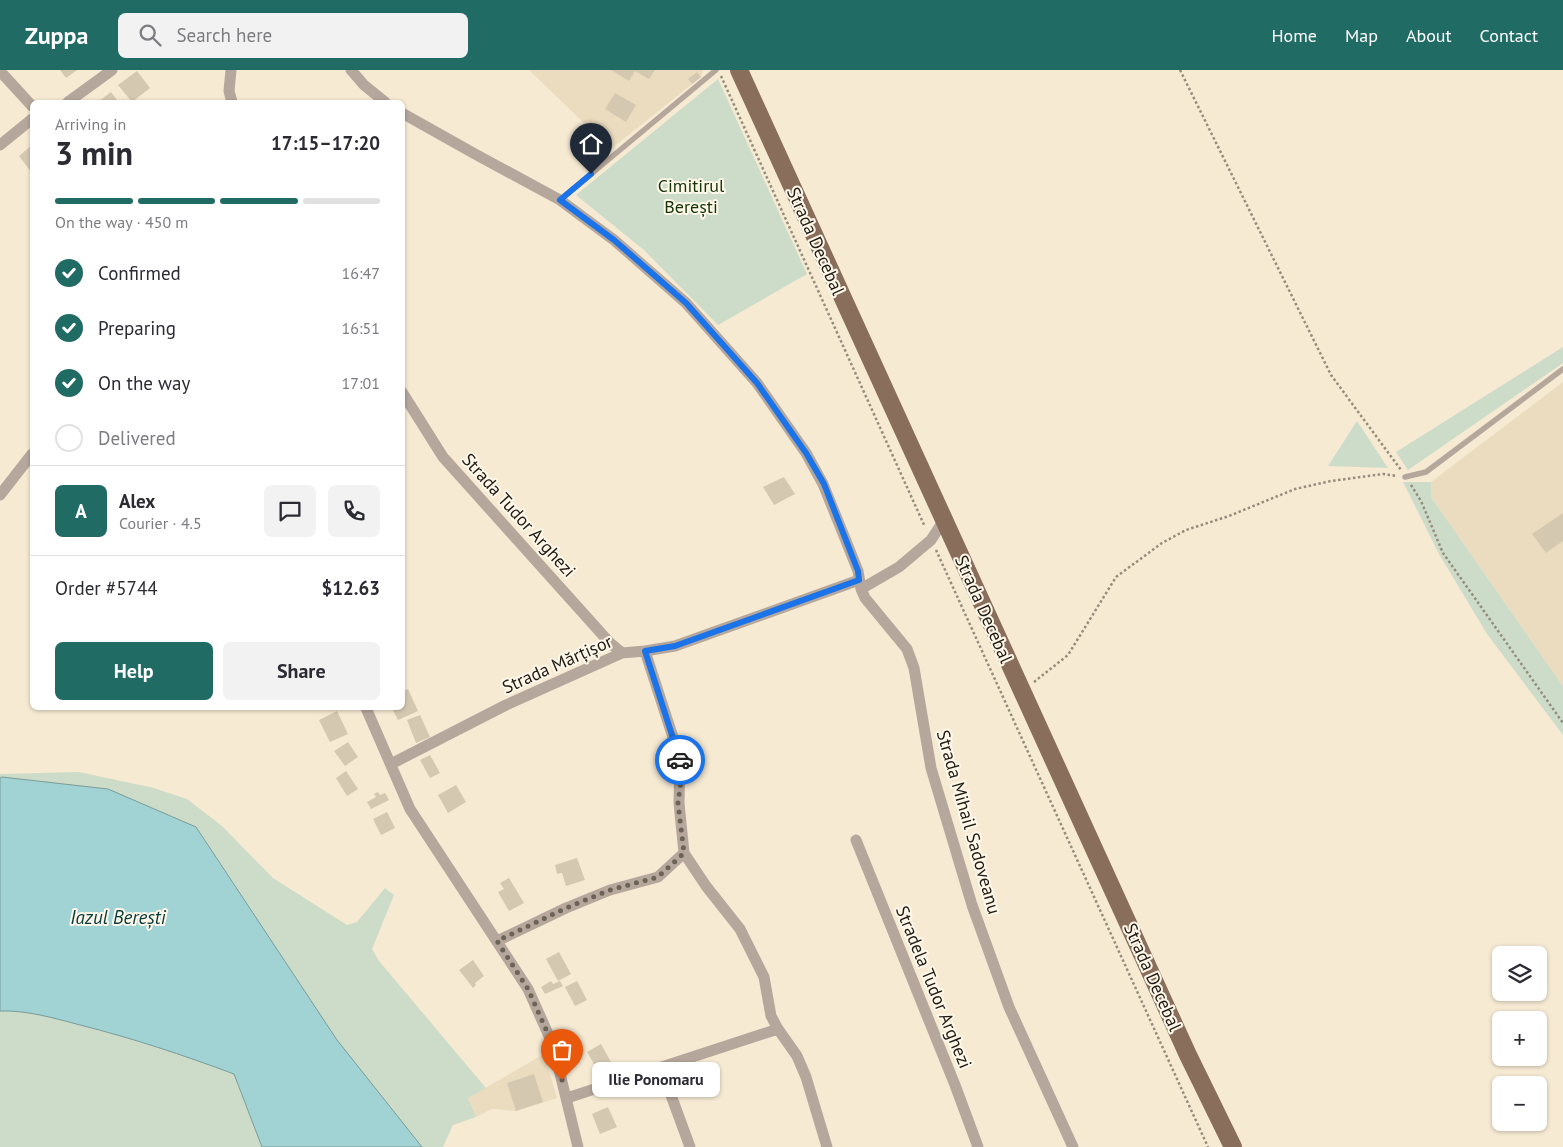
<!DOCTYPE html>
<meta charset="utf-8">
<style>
body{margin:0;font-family:"PT Sans",sans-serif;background:#f2f2f3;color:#2b2b33;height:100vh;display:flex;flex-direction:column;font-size:19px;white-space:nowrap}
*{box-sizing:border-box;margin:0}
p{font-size:16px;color:#7c7c81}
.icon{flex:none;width:28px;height:28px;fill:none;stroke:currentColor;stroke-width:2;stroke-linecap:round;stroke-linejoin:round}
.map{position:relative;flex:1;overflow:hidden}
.drawer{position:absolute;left:30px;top:30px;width:375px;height:610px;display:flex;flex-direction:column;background:#fff;border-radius:8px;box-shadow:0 1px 4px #0004}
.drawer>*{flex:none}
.fabs{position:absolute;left:1492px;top:876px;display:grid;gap:10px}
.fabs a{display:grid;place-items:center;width:55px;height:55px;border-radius:8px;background:#fff;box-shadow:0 1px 4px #0004;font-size:25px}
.pin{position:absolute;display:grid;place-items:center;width:42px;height:42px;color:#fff;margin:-51px -21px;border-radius:50% 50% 50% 0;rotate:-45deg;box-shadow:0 0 5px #0007}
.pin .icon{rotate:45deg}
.courier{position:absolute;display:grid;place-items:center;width:50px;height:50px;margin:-25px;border:4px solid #1a73e8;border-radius:50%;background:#fff;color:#222;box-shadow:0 1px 6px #0007}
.bubble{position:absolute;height:35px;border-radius:8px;background:#fff;box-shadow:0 1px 4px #0004;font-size:16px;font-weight:700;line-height:35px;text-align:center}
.head em{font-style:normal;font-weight:700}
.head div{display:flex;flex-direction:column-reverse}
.head{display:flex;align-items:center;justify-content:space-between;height:85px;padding:0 25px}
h1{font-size:32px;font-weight:700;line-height:38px}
.bar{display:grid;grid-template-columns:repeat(4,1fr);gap:8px 5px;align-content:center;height:60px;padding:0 25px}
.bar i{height:6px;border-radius:4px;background:#e1e1e2}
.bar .active{background:#216b65}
.bar p{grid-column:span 4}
.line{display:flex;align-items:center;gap:12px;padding:0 25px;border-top:1px solid #e1e1e2}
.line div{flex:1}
.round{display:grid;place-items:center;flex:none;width:52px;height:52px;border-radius:8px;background:#f2f2f3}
ol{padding:0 25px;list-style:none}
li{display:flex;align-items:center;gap:15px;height:55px}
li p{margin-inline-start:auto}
li .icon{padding:5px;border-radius:50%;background:#216b65;color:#fff;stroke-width:4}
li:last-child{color:#7c7c81}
li i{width:28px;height:28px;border:2px solid #e1e1e2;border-radius:50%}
.button{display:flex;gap:10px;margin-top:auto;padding:10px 25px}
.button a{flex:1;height:58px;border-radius:8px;background:#216b65;color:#fff;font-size:20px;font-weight:700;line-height:58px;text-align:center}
.button a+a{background:#f2f2f3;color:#2b2b33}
header{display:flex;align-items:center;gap:30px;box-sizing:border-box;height:70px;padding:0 25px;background:#216b65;color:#fff}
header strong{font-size:24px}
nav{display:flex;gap:28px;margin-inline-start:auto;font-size:18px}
.search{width:350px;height:45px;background:#f2f2f3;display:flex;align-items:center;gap:12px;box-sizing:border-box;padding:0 18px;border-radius:8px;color:#7c7c81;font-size:19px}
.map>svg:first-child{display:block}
</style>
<header>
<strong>Zuppa</strong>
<div class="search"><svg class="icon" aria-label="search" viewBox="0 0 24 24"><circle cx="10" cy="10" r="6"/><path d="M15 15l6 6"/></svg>Search here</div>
<nav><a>Home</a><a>Map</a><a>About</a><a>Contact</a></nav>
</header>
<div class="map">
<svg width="1563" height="1077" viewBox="0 0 1563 1077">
<rect width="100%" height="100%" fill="#f6ead3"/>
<path fill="#ecdcbf" d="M529,0H703L701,7L611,79Z
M1563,312V616L1431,427V412Z
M544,984L557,1028L516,1041L492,1039L476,1047L468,1028Z"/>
<path fill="#cddcc8" d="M718,9L807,204L718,255L644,180L576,125Z
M1563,277V293L1408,400L1396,382Z
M1357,351L1388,398L1328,396Z
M1403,412H1431V427L1563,616V665L1487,564L1439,484Z
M79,702L154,718L187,729L222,756L273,808L347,855L357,852L385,818L394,825L372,879L379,891L486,1018L468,1028L476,1047L453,1055L443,1077H0V704Z"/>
<path fill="#a1d3d4" stroke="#7a9c9a" d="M2,707L108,719L196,757L337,970L422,1077H262L234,1004C183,985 132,968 80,955C54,948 26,940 0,941V708Z"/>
<path fill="#d4c8b1" d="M60,0H77L66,8Z
M611,0H655L649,9L635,1L629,11Z
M137,1L150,18L132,32L118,15Z
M697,2L701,7L692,14L688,9Z
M111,22L117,30L113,32H98Z
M615,23L636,35L626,52L605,39Z
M32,75V103L19,86Z
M784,407L795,424L774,435L763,417Z
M1563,443V471L1546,483L1532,464Z
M408,619L418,641L398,650L392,638H402V622Z
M337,641L348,664L330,672L319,650Z
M420,645L430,667L416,673L407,650Z
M348,672L358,687L345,696L334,681Z
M430,685L440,703L430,708L420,690Z
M346,701L358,719L347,726L336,708Z
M456,715L466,732L448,743L438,725Z
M378,722L380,725L385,723L389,730L371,739L367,732L376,727L374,724Z
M387,742L395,758L381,765L373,749Z
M577,788L585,810L566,816L562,803L557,804L555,795Z
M509,808L524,833L509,841L498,822L504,819L500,813Z
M559,882L571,904L558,911L546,889Z
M473,890L484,906L475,913L476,915L473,918L459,900Z
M551,911L553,914L560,911L563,916L545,924L541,917Z
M577,911L587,930L575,936L565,917Z
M601,974L612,994L598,1001L587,982Z
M534,1004L543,1032L516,1041L507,1013Z
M608,1037L617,1057L600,1064L592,1044Z"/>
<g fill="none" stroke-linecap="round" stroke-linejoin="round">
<path stroke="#958c7c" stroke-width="2.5" stroke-dasharray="2.5 2.5" stroke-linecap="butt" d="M1180,0L1331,305L1401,400
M721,6L925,457
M1411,415L1421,431L1443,483L1563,653
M936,480L1208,1077
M1034,612L1068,585L1116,507L1162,473L1186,460L1229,446L1295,419L1331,411L1383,404L1397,406"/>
<path stroke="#b6a79c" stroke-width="5.5" d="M560,130L716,0
M1405,407L1426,402L1563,299"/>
<path stroke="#b6a79c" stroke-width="11" d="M231,0L229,21L232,32
M351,0L364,15L385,32
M0,1L32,36
M68,32L112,0
M402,43L475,84L560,130L614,170L686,233L757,313L806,383L823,414L844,466L858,501L861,519L865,528L907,579L914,598L931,698L972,835L1009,937L1073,1077
M0,75L32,49
M402,322L443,387L609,572L622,583
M0,425L32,384
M861,519L899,497L931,470L944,450
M645,581L680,689L679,733L684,783L706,816L740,859L764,907L771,946L778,959L797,986L806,1007L827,1077
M366,638L410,739L528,919L553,975L578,1077
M391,694L506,635L622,583L645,581L675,576L859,510
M856,770L955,1015L978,1077
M497,871L566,838L610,820L658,807L684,783
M661,998L690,1077
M567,1028L778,959"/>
<path stroke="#896e5b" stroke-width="18" d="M739,0L1188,985L1233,1077"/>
</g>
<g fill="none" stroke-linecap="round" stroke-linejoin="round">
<path stroke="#6b6356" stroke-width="5" stroke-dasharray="0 9" d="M562,1010L553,975L528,919L497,871L566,838L610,820L658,807L684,783L678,733L681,711L680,690"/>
<path stroke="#1a73e8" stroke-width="6" d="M591,104L560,130L614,170L686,233L757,313L806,383L824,414L858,501L859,510L675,576L645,581L680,690"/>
</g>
<g text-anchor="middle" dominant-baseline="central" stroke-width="4" stroke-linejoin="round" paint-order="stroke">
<g font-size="18" fill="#143506" stroke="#fff8ea">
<text x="691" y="115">Cimitirul<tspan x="691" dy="21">Berești</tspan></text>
</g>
<g font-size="18" fill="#201b13" stroke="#fff8ea">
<text transform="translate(816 171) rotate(66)">Strada Decebal</text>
<text transform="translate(519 445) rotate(48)">Strada Tudor Arghezi</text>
<text transform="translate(984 539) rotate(66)">Strada Decebal</text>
<text transform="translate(557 594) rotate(-24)">Strada Mărțișor</text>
<text transform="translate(969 752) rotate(74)">Strada Mihail Sadoveanu</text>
<text transform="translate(1153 907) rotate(66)">Strada Decebal</text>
<text transform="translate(934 917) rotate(68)">Stradela Tudor Arghezi</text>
</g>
<g font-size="19" font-style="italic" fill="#07383a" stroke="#fff8ea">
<text x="118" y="847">Iazul Berești</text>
</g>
</g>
</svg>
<div class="fabs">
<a><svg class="icon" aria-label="layers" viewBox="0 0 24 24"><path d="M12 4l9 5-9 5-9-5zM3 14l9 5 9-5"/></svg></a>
<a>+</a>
<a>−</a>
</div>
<div class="pin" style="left:562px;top:1010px;background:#ea580c"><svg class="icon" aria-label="bag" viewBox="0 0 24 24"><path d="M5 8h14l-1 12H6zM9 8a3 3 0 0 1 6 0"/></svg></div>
<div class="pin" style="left:591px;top:104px;background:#1f2937"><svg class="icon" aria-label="home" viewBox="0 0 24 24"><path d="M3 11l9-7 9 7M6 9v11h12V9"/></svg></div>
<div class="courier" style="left:680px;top:690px"><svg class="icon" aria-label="car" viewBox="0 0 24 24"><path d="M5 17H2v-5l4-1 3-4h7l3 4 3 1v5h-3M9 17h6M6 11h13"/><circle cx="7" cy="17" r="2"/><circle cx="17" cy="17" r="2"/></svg></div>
<div class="bubble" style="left:592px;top:992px;width:128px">Ilie Ponomaru</div>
<section class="drawer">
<div class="head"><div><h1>3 min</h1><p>Arriving in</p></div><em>17:15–17:20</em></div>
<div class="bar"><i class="active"></i><i class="active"></i><i class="active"></i><i></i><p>On the way · 450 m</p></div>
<ol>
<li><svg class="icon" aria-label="check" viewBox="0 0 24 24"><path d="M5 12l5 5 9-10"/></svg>Confirmed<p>16:47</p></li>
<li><svg class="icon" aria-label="check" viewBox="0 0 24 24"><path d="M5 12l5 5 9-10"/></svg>Preparing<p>16:51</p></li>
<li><svg class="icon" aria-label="check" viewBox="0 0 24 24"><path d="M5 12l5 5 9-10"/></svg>On the way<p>17:01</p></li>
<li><i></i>Delivered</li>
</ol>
<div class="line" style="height:90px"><b class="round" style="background:#216b65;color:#fff">A</b><div><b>Alex</b><p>Courier · 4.5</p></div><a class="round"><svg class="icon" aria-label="chat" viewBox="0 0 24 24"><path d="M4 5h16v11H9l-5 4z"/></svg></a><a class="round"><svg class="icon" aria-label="phone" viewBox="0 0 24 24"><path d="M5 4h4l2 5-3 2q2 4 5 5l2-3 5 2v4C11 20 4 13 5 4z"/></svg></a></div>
<div class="line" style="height:65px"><div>Order #5744</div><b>$12.63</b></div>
<div class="button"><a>Help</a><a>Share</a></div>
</section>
</div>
